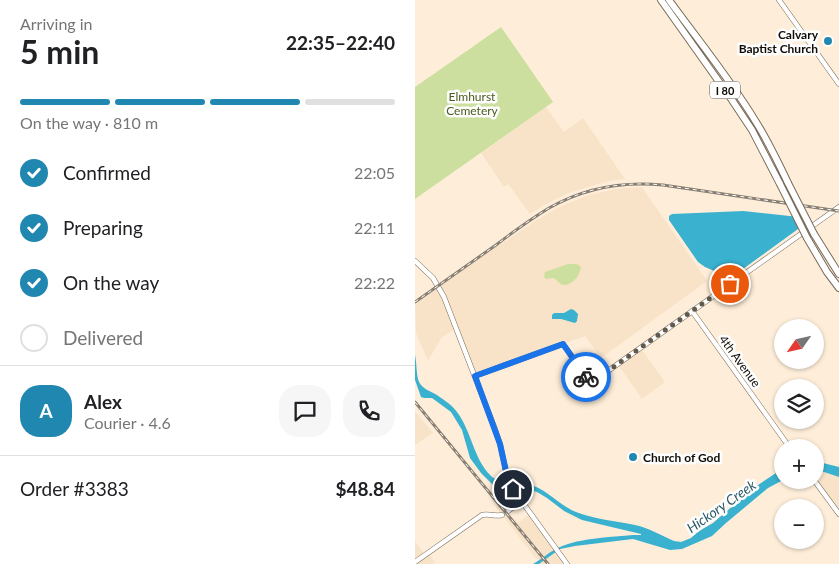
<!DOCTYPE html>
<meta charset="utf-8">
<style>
body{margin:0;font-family:Lato,sans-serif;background:#f6f6f6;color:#202124;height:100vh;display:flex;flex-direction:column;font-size:19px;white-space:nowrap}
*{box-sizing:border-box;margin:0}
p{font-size:16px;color:#757577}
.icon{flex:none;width:28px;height:28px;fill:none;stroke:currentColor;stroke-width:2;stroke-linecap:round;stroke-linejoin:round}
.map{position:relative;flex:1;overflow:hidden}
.drawer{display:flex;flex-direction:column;background:#fff;width:415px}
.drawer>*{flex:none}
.needle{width:32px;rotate:236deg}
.buttons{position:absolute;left:359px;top:319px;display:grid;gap:10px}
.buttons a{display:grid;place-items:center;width:50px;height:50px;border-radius:50%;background:#fff;box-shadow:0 1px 4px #0004;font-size:25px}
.pin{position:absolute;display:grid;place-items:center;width:42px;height:42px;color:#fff;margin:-21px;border:2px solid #fff;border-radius:50%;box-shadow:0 1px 5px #0007}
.courier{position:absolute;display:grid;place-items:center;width:50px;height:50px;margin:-25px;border:4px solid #1a73e8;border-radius:50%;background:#fff;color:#222;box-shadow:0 1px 6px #0007}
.overview em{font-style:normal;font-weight:700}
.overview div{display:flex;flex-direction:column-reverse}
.overview{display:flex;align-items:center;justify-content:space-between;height:85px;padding:0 20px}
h1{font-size:32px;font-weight:700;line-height:38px}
.bar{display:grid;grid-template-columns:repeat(4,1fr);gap:8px 5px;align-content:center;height:60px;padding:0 20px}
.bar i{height:6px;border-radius:4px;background:#e0e0e0}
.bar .on{background:#2087b0}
.bar p{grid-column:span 4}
.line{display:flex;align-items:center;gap:12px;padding:0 20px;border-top:1px solid #e0e0e0}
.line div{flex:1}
.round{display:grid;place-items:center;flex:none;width:52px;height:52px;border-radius:20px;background:#f6f6f6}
ol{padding:0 20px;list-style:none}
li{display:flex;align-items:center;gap:15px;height:55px}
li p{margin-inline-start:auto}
li .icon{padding:5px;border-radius:50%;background:#2087b0;color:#fff;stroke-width:4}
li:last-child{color:#757577}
li i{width:28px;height:28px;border:2px solid #e0e0e0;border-radius:50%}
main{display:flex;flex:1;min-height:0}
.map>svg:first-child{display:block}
</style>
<main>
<section class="drawer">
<div class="overview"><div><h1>5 min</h1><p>Arriving in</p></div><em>22:35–22:40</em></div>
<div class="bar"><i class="on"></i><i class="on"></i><i class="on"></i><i></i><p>On the way · 810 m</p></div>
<ol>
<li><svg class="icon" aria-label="check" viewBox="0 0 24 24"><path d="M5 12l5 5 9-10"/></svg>Confirmed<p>22:05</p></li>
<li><svg class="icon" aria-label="check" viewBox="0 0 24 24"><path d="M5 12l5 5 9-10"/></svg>Preparing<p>22:11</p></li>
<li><svg class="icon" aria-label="check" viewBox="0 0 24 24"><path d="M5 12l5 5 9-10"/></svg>On the way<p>22:22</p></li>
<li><i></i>Delivered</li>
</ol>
<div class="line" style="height:90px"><b class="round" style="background:#2087b0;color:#fff">A</b><div><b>Alex</b><p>Courier · 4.6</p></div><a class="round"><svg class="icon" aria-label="chat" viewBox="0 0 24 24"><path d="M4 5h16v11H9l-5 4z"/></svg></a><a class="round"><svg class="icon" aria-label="phone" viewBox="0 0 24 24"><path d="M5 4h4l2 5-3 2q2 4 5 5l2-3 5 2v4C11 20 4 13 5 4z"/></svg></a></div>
<div class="line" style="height:65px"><div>Order #3383</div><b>$48.84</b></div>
</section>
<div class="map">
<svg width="424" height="564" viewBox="0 0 424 564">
<rect width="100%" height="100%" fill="#feeed9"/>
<path fill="#f8e3c8" d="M131,107L149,132L168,118L210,179L194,181L156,192L129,205L115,214L93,184L89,187L66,153Z
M227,187L292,281L186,358L170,336L60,375L24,286L120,221L142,208L171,196L200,189Z
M23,287L41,329L27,337L13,361L1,333L0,303Z
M227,350L250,382L227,399L204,366Z
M0,411L18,433L0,445Z
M400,469L424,477V510L400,476Z
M86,503L103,523L116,513L141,549L131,556L143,551L152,564H124L126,562L121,559L81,507Z
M0,541L10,555L13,553L20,562L17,564H0Z"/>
<path fill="#ccdf9e" d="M86,27L138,102L0,199V87Z
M153,264H162L166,267C165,275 158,285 149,285C145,285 142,280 139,278L131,279L129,277L130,272Z"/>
<path fill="#3ab1cf" d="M328,211L393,218L394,221L328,269L316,275L304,273L290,267L283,262L254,220V216L257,214Z
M156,309L159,310L163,314L162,321L160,323L146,319H137V315L139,313H149Z
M0,355C2,364 1,374 4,382C8,389 15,391 22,395C29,400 37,405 42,412C57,432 58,458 76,476C83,483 88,478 97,479C103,480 113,484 119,486C134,492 146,506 161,512C180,519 200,521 220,525C234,528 247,536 259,541L266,542L276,538L284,531L298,523L306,516L340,487L367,469L368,480L353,488L311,523L297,536L267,549L255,550L218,539L160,546L145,549L124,564H118C127,559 135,551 145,547C165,538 197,537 219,535H226V534L167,520L149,511L132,498L122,492L106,487L84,488L77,484L66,473L55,458L47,430L36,412L17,398H9L6,397L0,380Z
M400,461L424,467V477L400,469Z"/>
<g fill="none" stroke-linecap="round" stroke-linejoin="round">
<defs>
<path id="secondary" d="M364,0L424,84
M0,261L18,278L29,297L80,429L85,444L92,476L95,485L152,564
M277,311L375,448
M60,376L148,344L176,383L424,207
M399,480L424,514
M93,511L107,501
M0,562L67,515C74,513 80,517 87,515"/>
<path id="highway" d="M246,0L317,100L337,130L365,184
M254,0C283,40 315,79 341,122C353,141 363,162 373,183
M399,234L424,274
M392,238L412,272L424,288"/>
</defs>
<use href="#secondary" stroke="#786b59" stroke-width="5.5"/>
<use href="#highway" stroke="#786b59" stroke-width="8"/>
<use href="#secondary" stroke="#fff" stroke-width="4.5"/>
<use href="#highway" stroke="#fff" stroke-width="6"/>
<defs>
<path id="rail" d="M0,302C27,283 54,264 81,245C98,232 116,219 134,208C169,188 208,181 248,185L424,211
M0,402L133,564"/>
</defs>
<use href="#rail" stroke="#897e71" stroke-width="3"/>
<use href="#rail" stroke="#fefefe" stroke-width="1" stroke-dasharray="4" stroke-linecap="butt"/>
<defs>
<path id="highway-bridge" d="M373,183L399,234
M365,184L392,238"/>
</defs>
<use href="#highway-bridge" stroke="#786b59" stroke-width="8" stroke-linecap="butt"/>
<use href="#highway-bridge" stroke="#fff" stroke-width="6"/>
</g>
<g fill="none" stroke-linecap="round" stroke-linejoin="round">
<path stroke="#635a4f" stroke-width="5" stroke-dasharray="0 9" d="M171,377L176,383L315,284"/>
<path stroke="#1a73e8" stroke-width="6" d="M98,489L92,476L85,444L60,376L148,344L171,377"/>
</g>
<g fill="#2087b0" stroke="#fefefe" stroke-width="2">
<circle cx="413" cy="41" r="5"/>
<circle cx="218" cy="457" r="5"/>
</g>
<g text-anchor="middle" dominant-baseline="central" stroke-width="5" stroke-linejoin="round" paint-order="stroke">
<rect fill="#fefefe" stroke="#575450" stroke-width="1" x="295" y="81.5" width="30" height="17" rx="4"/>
<g font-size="11" font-weight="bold" fill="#100b05">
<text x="310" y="90">I 80</text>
</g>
<g font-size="12" font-weight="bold" fill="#100b05" stroke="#fefefe" text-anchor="end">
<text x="403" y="34">Calvary<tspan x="403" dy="14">Baptist Church</tspan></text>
<text x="228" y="457" text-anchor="start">Church of God</text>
</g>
<g font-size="12" fill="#4d5b20" stroke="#fefefe">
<text x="57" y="96">Elmhurst<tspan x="57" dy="14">Cemetery</tspan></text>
</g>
<g font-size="12" fill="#100b05" stroke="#fefefe">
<text transform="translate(325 361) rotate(54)">4th Avenue</text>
</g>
<g font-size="14" font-style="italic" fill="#2b5b69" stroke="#fefefe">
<text transform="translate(306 506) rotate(-35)">Hickory Creek</text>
</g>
</g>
</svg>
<div class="buttons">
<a><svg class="needle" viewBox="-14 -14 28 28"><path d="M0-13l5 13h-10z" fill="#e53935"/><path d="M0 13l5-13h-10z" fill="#757577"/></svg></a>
<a><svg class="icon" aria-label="layers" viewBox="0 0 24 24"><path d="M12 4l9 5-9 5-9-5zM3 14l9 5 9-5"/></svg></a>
<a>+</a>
<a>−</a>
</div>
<div class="pin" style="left:315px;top:284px;background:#ea580c"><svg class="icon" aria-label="bag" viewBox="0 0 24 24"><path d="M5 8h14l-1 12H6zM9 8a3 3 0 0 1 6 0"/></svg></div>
<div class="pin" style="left:98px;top:489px;background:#1f2937"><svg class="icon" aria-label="home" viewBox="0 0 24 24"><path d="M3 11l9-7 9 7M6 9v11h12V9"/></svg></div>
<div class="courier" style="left:171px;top:377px"><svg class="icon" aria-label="bike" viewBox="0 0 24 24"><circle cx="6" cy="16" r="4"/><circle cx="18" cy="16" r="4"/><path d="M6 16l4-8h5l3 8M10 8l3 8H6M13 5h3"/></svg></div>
</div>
</main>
